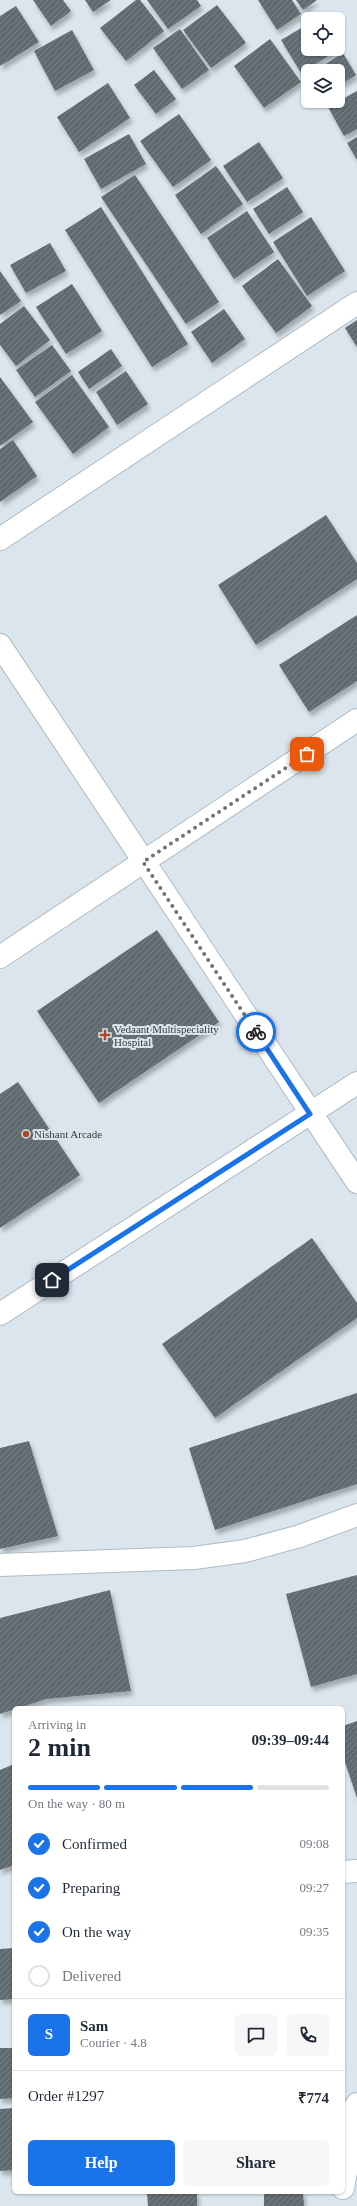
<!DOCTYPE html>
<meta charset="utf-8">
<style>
body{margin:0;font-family:"Times New Roman",serif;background:#f6f6f7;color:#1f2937;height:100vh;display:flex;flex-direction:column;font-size:15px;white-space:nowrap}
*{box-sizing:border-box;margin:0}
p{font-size:13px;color:#747a83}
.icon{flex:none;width:22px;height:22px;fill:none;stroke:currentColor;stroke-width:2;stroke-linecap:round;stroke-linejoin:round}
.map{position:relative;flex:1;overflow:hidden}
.details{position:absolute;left:12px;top:1706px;width:333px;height:488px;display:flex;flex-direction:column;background:#fff;border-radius:6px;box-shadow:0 1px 3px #0004}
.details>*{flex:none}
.tools{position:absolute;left:301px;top:12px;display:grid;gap:8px}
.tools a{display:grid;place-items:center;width:44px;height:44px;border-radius:6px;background:#fff;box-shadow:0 1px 3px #0004;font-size:20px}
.pin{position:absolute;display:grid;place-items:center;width:34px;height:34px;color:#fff;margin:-17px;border-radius:8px;box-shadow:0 2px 6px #0006}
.courier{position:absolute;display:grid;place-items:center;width:40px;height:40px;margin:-20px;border:3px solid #1a73e8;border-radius:50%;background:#fff;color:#222;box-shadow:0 1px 5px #0007}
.summary em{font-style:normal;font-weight:600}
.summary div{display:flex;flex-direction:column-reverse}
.summary{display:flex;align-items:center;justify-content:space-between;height:68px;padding:0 16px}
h1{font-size:26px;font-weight:600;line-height:30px}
.bar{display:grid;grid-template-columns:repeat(4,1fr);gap:6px 4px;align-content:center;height:48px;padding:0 16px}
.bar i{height:5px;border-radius:3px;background:#e0e1e3}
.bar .current{background:#1a73e8}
.bar p{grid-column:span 4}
.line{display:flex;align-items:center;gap:10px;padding:0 16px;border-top:1px solid #e0e1e3}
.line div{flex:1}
.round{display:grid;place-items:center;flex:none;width:42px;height:42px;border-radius:6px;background:#f6f6f7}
ol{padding:0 16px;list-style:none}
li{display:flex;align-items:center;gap:12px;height:44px}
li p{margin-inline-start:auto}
li .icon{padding:4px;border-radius:50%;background:#1a73e8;color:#fff;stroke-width:4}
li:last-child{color:#747a83}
li i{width:22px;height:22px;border:2px solid #e0e1e3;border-radius:50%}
.button{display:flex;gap:8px;margin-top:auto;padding:8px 16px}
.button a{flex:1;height:46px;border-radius:6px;background:#1a73e8;color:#fff;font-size:16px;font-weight:600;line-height:46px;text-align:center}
.button a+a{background:#f6f6f7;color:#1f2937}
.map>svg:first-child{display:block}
</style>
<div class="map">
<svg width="357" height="2206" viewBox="0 0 357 2206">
<defs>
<pattern id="building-hatch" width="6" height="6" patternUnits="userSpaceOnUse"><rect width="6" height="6" fill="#616a71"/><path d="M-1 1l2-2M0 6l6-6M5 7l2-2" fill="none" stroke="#7a8086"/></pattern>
<filter id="shadow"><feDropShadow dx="2.5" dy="4.5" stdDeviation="2" flood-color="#0004"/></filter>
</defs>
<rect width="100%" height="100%" fill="#dae5ed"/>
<path fill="url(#building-hatch)" filter="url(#shadow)" d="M33,0H63L71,11L51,26Z
M85,0H111L93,12Z
M136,0H140L164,31L126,61L100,28Z
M147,0H197L201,6L168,29Z
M258,0H292L301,14L277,30Z
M296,0H317L303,10Z
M217,5L246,43L211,68L183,30Z
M16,6L39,42L0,66V16Z
M308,24V49L338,50L301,73L281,40Z
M180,29L209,70L182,89L153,48Z
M72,30L94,70L55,91L34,51Z
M270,39L301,82L264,108L234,66Z
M343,53L356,75L338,86V71H314Z
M154,70L176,99L156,114L134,85Z
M108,83L130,118L79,152L57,117Z
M357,91V129L344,136L328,107Z
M179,114L211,160L173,187L140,141Z
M129,134L146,164L101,189L84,159Z
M357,137V160L347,143Z
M259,142L283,178L247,202L223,166Z
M216,166L243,204L201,234L175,195Z
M135,175L219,302L186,324L101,197Z
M287,187L303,212L269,234L253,209Z
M101,207L188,344L152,367L65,230Z
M247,211L274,252L234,279L207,238Z
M311,217L345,271L307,296L273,242Z
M50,243L66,271L26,293L10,265Z
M278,259L312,306L276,333L242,286Z
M0,271L21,301L0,315Z
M72,284L102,331L66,354L36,307Z
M24,306L50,340L16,366L0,345V324Z
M224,309L245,339L212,363L191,332Z
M357,320V347L345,328Z
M52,345L71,371L35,397L16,370Z
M111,349L122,366L89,389L78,372Z
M126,371L148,404L117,425L96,392Z
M72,375L109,427L73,454L35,402Z
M0,377L33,422L0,446Z
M13,440L37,476L0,502V449Z
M326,515L357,563V579L256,645L218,585Z
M357,615V681L309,712L279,665Z
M157,930L219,1022L99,1103L37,1011Z
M18,1082L80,1175L0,1228V1094Z
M312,1238L357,1303V1318L215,1418L162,1344Z
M357,1393V1484L215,1530L189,1448Z
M29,1441L58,1536L0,1549V1448Z
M357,1575V1674L311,1687L286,1594Z
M110,1590L131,1691L46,1699L0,1714V1618Z
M357,1721V1798L343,1756V1726Z
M14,1764V1865L0,1870V1770Z
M14,1948V1999L0,2000V1949Z
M0,2048H14V2098L0,2099Z
M14,2108V2170L0,2171V2109Z
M147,2192H197V2206H148Z
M264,2192H303L304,2206H264Z"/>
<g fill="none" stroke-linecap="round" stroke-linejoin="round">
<defs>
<path id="minor" d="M0,539L357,303
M0,645L357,1182
M0,957L357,720
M0,1314L357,1083
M0,1565L194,1558L245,1551L300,1536L357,1515
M343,1872L357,1871
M343,2188L350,2151L351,2115L357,2104"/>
</defs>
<use href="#minor" stroke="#b0bbc3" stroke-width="24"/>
<use href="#minor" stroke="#fff" stroke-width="22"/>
</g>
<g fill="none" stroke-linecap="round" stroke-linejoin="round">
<path stroke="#6f767b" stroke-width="4" stroke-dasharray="0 7.2" d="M256,1032L143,862L307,754"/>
<path stroke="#1a73e8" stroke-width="5" d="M52,1280L310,1114L256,1032"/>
</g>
<g fill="#ae4723" stroke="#dae5ed" stroke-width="1.5">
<path d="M103 1029h4v4h4v4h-4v4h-4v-4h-4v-4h4z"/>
<circle cx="26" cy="1134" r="4"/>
</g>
<g text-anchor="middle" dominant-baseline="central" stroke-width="4" stroke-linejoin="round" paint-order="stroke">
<g font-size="11" fill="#363a3d" stroke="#dae5ed" text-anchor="start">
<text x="114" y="1029">Vedaant Multispeciality<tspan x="114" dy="13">Hospital</tspan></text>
<text x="34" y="1134">Nishant Arcade</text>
</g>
</g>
</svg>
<div class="tools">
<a><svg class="icon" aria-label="locate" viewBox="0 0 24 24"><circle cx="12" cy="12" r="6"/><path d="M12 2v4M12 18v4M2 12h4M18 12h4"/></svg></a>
<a><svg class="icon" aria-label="layers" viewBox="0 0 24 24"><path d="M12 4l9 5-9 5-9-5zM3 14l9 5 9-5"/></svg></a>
</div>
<div class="pin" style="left:307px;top:754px;background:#ea580c"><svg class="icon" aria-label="bag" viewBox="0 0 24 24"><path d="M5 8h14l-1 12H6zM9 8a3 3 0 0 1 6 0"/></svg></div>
<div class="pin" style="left:52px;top:1280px;background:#1f2937"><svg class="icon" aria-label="home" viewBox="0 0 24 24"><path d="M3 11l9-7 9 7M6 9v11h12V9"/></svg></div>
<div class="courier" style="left:256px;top:1032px"><svg class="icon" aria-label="bike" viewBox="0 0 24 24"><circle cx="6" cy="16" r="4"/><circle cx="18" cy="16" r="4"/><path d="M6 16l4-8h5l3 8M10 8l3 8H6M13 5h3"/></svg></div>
<section class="details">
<div class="summary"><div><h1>2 min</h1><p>Arriving in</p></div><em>09:39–09:44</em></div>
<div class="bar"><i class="current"></i><i class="current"></i><i class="current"></i><i></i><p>On the way · 80 m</p></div>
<ol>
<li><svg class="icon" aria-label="check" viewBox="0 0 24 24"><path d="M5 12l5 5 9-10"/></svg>Confirmed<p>09:08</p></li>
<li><svg class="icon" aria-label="check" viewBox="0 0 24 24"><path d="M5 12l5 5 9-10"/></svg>Preparing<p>09:27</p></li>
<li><svg class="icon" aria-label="check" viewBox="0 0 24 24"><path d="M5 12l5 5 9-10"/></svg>On the way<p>09:35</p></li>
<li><i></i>Delivered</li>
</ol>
<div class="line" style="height:72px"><b class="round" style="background:#1a73e8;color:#fff">S</b><div><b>Sam</b><p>Courier · 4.8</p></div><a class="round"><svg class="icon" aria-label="chat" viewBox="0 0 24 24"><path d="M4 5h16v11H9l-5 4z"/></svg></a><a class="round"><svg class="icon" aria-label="phone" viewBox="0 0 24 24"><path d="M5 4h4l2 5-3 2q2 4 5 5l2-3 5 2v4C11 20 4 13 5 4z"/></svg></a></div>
<div class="line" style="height:52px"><div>Order #1297</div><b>₹774</b></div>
<div class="button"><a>Help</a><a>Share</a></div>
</section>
</div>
